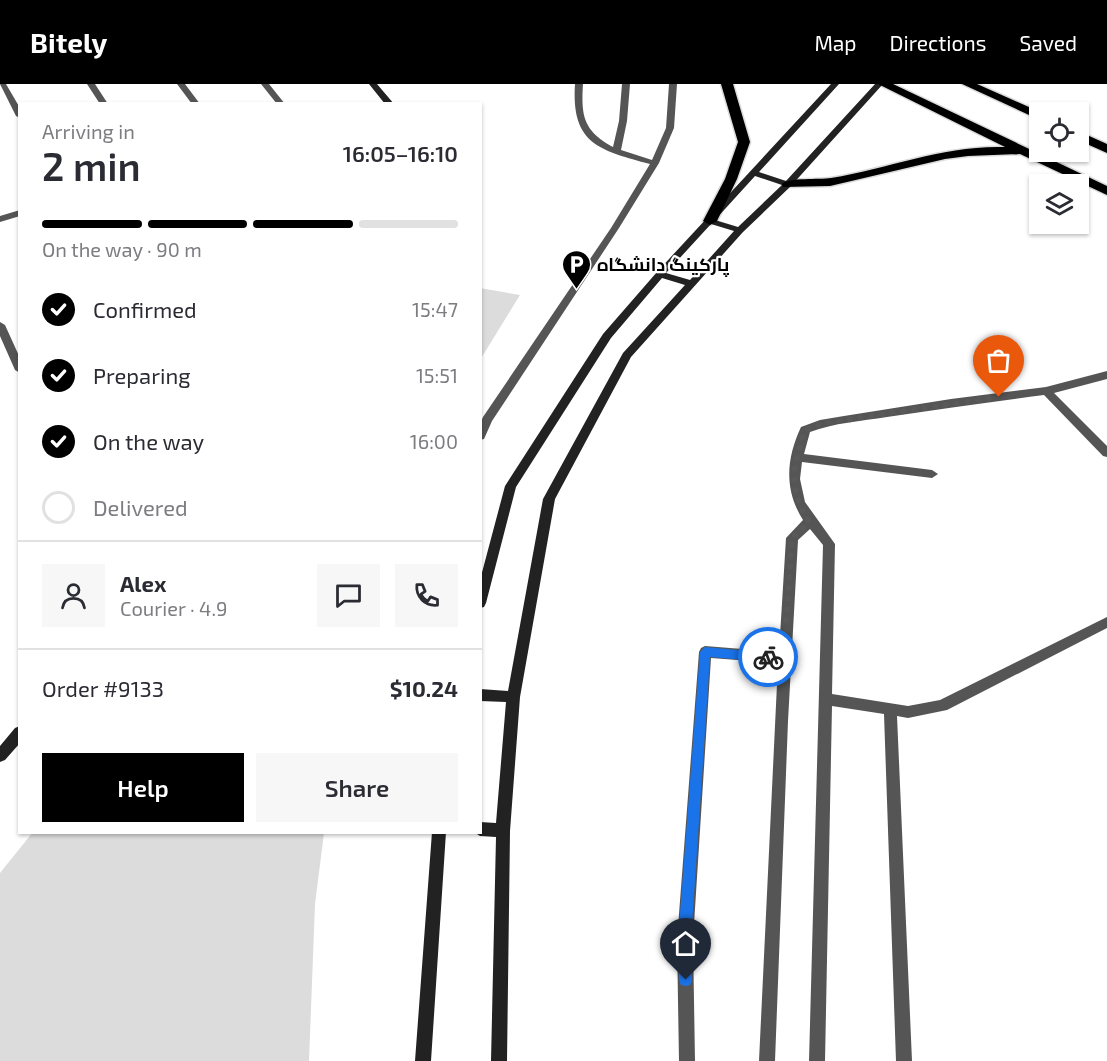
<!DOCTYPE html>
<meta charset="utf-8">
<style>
body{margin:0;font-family:"Exo 2",Cairo,sans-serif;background:#f7f7f7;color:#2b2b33;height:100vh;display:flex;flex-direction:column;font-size:22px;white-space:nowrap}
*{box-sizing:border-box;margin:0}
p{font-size:20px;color:#7c7c81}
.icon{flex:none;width:33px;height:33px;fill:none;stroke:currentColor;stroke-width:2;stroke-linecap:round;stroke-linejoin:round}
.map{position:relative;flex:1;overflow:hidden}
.details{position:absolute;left:18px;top:18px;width:464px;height:732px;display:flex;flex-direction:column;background:#fff;border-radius:0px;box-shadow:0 2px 4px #0004}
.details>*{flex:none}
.controls{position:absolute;left:1029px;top:18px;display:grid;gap:12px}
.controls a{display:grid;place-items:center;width:60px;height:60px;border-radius:0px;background:#fff;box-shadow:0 2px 4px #0004;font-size:30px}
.pin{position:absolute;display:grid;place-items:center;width:51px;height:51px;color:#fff;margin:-62px -26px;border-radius:50% 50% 50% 0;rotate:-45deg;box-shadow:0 0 6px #0007}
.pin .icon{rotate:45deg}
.courier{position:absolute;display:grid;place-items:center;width:60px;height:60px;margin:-30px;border:4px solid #1a73e8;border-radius:50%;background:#fff;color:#222;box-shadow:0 2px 8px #0007}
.head em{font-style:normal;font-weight:600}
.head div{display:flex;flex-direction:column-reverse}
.head{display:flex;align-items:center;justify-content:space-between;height:102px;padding:0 24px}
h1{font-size:39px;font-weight:600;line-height:45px}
.bar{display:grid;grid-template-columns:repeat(4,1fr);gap:9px 6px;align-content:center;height:72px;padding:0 24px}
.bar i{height:8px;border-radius:4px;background:#e1e1e2}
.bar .current{background:#000}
.bar p{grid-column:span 4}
.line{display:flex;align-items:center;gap:15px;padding:0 24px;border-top:2px solid #e1e1e2}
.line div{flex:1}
.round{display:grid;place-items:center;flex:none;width:63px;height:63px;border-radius:0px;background:#f7f7f7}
ol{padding:0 24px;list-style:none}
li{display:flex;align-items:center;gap:18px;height:66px}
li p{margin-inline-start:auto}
li .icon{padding:6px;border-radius:50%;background:#000;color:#fff;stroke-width:4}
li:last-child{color:#7c7c81}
li i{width:33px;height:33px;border:3px solid #e1e1e2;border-radius:50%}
.button{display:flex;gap:12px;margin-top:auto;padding:12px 24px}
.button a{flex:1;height:69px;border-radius:0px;background:#000;color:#fff;font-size:24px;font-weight:600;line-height:69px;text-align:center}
.button a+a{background:#f7f7f7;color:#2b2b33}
header{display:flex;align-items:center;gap:36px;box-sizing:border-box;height:84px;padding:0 30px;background:#000;color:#fff}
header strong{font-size:28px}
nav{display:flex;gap:33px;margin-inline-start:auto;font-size:21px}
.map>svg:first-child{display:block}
</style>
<header>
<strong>Bitely</strong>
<nav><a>Map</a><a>Directions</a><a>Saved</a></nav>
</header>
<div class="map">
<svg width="1107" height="977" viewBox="0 0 1107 977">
<rect width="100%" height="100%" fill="#fff"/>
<path fill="#dcdcdc" d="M480,204L520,211L480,276Z
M33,748L324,749L315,820L309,977H0V789Z"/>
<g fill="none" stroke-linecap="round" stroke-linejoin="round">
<defs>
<path id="highway" d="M721,0H733L750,58L737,95L717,137L710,141L703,137L725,95L738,58Z
M878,0H893L1107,102V111L1020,70L968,72L945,75L830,102L783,103L782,100C789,93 819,96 831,94C890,84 945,61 1005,63Z
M962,0H977L1040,28V36Z
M1078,47L1107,60V69L1078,56Z"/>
</defs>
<use href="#highway" stroke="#dbdbdb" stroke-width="3"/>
<path fill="#555" fill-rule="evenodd" d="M87,0H95L108,20H100Z
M177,0H185L200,20H192Z
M261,0H269L285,20H277Z
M575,0H583C581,31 583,46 611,62L613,63L619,37L622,0H630L627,37L621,66L652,76L666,44L669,0H677L674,44L659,79L619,144L492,337L484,355L480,356V340L483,333L611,144L650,80C599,66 571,60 575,0Z
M0,238L5,241L20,274V289L15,286L0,252Z
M1107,287V295L1054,309L1107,362V373L1103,372L1044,311C991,318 939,325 887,333C861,337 834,339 810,348L804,370L932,386L938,390L932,394L802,378L800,395L805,418L835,460L832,610L908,622L940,616L1107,533V544L947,626L908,634L897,632L912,977H896L884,630L832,622L825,977H809L823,461L810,445L798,456L788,637L775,977H759L778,579L711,574L693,856L695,977H679L677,856L699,568L701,564L705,562L779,568L786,454L803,436C784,406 786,375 801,343L820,336L844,332L951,315L1046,303Z"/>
<path fill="#555" fill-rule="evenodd" d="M0,0H6L20,24V34L16,32Z
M20,126V132L0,138V132Z"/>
<path fill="#222" fill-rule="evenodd" d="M369,0H377L394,20H385Z
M831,0H839L759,88L786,97L875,0H883L791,102L743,148L631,273L555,415L520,613L510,747L507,977H491L496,753L480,752L474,748H480V738L496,739L506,618L480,617V605L508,607L543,415L623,269L685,201L662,194L611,254L516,403L486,519L484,523L480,524V496L505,402L603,250L657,188ZM755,92L782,101L738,143L715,136ZM711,140L734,147L690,196L666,189Z
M20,642V659L5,676L0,678V662L15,644Z
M432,748H446L431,977H415Z"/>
<use href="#highway" fill="#000" fill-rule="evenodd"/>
</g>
<path fill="#1a73e8" d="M705,563L768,569L773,573L768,578L710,573L691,856L692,896L690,901L686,902L681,901L679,896L678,856L700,568Z"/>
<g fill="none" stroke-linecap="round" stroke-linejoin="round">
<path stroke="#595959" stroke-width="6" stroke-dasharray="0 10.8" d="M768,573L784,574L792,454L809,438C787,401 793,386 805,346L820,340L844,336L999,313"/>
</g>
<defs>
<symbol id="parking-pin" viewBox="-11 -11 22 30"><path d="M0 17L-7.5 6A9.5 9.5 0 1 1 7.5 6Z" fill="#000" stroke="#fff"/><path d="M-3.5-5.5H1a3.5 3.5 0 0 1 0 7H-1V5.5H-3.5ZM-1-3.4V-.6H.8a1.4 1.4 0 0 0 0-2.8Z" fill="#fff"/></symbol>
</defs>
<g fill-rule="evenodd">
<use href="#parking-pin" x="560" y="164" width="33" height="45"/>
</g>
<g text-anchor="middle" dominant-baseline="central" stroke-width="4.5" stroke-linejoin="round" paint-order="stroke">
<g font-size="18" font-weight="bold" fill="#000" stroke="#fff" text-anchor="start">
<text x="597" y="180">پارکینگ دانشگاه</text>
</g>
</g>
</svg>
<div class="controls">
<a><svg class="icon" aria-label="locate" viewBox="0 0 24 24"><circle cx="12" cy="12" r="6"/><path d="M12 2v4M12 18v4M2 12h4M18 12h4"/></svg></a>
<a><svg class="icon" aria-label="layers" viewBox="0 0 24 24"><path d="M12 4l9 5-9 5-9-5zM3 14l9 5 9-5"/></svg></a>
</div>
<div class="pin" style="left:999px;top:313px;background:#ea580c"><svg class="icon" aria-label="bag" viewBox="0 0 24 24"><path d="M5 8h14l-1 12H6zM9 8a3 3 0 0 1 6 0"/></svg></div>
<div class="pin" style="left:686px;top:896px;background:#1f2937"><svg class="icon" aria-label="home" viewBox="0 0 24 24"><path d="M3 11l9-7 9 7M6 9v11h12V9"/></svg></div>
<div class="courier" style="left:768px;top:573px"><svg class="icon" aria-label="bike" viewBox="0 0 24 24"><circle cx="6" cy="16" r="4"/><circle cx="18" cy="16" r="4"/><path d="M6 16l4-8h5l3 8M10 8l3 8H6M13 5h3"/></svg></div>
<section class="details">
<div class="head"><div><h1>2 min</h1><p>Arriving in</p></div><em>16:05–16:10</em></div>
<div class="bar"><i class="current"></i><i class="current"></i><i class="current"></i><i></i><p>On the way · 90 m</p></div>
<ol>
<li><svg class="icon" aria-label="check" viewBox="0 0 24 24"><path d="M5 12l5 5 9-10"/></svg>Confirmed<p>15:47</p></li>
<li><svg class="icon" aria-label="check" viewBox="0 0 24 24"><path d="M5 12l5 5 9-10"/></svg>Preparing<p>15:51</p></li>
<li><svg class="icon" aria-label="check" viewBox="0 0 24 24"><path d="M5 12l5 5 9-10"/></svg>On the way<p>16:00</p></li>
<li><i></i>Delivered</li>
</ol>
<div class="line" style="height:108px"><a class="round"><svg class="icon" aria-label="person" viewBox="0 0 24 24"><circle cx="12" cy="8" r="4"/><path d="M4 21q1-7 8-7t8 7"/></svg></a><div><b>Alex</b><p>Courier · 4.9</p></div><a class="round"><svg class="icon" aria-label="chat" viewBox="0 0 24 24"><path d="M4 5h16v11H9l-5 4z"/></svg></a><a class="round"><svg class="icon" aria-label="phone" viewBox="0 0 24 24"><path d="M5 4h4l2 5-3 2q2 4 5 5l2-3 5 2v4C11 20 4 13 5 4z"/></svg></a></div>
<div class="line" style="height:78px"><div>Order #9133</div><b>$10.24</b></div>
<div class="button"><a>Help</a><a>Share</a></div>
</section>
</div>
